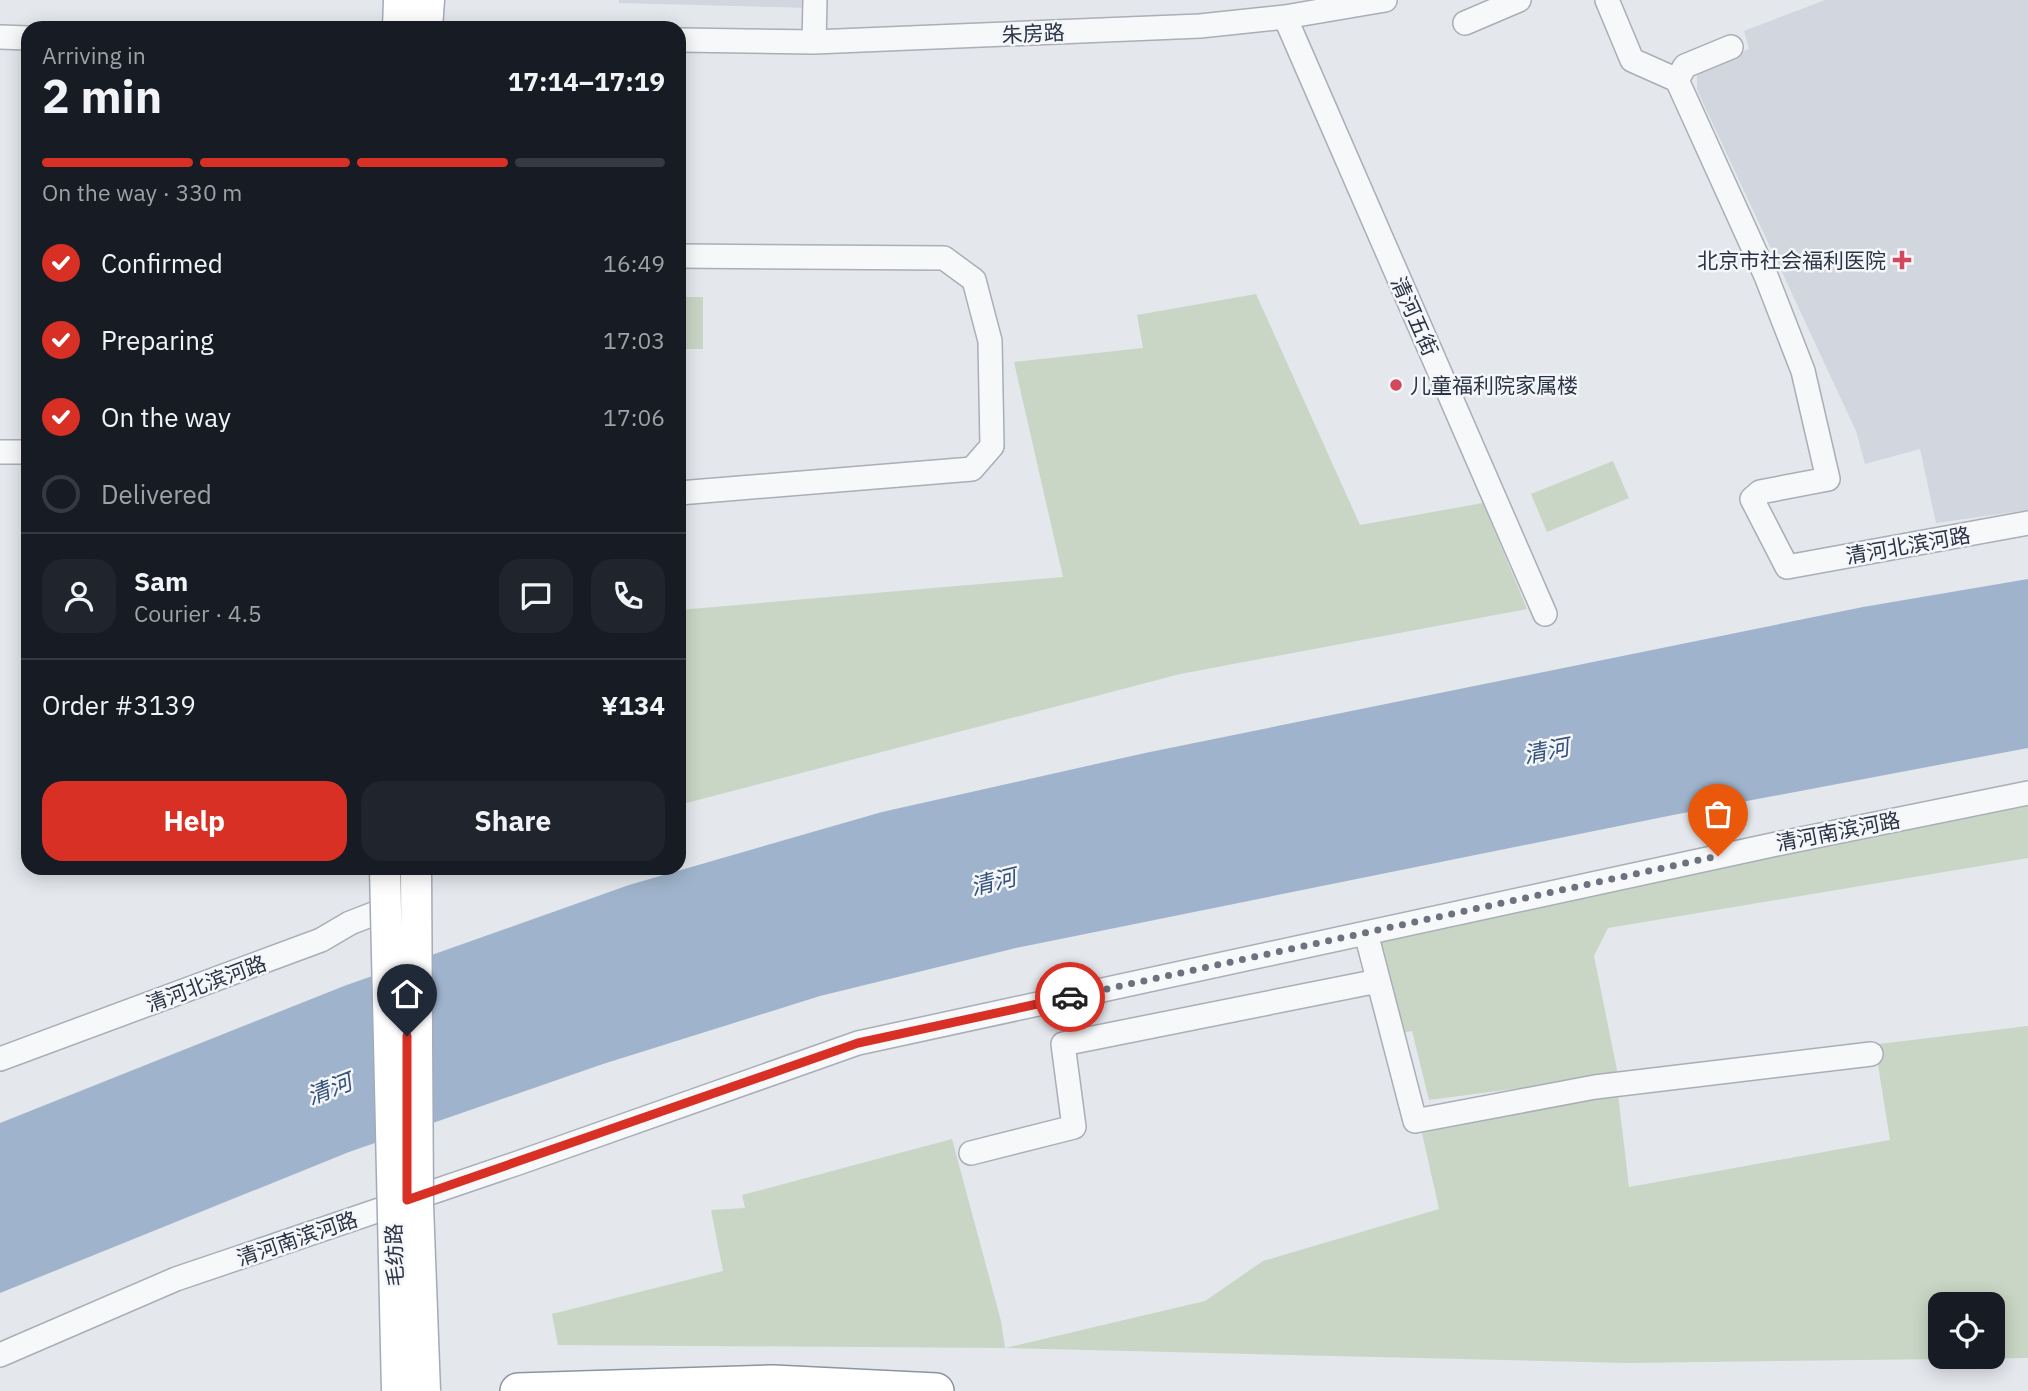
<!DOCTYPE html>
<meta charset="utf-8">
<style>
body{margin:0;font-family:"IBM Plex Sans","Noto Sans SC",sans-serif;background:#20242c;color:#f1f3f6;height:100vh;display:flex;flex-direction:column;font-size:26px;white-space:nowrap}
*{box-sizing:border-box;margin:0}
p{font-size:23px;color:#9ea1a6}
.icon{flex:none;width:38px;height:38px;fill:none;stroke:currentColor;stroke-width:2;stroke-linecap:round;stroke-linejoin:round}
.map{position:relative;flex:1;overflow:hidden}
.details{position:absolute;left:21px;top:21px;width:665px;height:854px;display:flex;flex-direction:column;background:#171b24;border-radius:21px;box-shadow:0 4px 18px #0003}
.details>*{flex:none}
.buttons{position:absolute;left:1928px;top:1292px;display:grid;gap:14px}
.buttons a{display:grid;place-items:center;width:77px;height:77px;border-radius:14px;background:#171b24;box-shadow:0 4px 18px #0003;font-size:35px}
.pin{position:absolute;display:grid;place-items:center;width:60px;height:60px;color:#fff;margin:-72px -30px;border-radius:50% 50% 50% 0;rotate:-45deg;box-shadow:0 0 7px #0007}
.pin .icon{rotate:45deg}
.courier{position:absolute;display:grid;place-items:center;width:70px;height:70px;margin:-35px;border:5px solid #d93025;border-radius:50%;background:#fff;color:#222;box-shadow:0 2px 9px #0007}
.summary em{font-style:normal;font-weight:700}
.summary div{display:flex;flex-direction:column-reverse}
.summary{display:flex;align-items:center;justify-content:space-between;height:119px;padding:0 21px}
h1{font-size:46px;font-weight:700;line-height:52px}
.bar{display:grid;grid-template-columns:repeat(4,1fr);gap:10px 7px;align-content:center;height:84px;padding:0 21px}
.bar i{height:9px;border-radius:5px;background:#363941}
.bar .active{background:#d93025}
.bar p{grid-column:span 4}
.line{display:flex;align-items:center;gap:18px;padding:0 21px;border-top:2px solid #363941}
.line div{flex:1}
.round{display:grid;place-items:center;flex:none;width:74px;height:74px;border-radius:21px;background:#20242c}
ol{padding:0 21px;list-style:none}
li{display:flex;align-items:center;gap:21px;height:77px}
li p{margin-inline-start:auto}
li .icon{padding:7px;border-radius:50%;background:#d93025;color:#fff;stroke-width:4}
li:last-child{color:#9ea1a6}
li i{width:38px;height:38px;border:4px solid #363941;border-radius:50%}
.action{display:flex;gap:14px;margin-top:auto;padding:14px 21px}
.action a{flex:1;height:80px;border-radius:21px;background:#d93025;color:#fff;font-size:28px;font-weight:700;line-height:80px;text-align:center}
.action a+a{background:#20242c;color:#f1f3f6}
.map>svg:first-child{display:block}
</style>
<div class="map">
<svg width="2028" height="1391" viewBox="0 0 2028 1391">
<rect width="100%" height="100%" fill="#e4e7ec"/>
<path fill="#d2d6de" d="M619,0H812V8L619,3Z
M1825,0H2028V510L1936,523L1920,449L1865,464L1856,431L1697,90V72L1749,49L1744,31Z"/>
<path fill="#c9d6c5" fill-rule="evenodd" d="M1256,294L1360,525L1483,503L1527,609L1180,674L679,805V610L1063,577L1014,362L1143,348L1137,315Z
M679,297H703V349H679Z
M1613,461L1629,498L1547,532L1531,494Z
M2028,806V858L1608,928L1594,956L1618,1075L1429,1100L1412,1031L1402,1033L1379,940L1607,890Z
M2028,1026V1358L1626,1363L1004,1348L558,1345L552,1314L723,1271L711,1210L745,1208L742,1195L952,1139L1001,1321L1005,1348L1205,1301L1263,1261L1439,1209L1422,1133L1618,1094L1629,1187L1890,1140L1878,1065L1879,1044ZM1941,1304H1993V1356H1941Z"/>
<path fill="#9fb4cc" d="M2028,579V748L1673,815L1016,948L820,996L603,1064L349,1152L0,1293V1123L344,986L629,885L882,812L1145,753L1863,607Z"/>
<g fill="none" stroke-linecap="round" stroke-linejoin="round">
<defs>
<path id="minor" d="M1607,0L1632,60L1677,80L1766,276L1803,371L1828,479L1760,492L1752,499L1787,567L2028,523
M1285,17L1545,614
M1465,23L1519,0
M0,37L28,38
M679,40L814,42L1200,26L1285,17L1385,0
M814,42L815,0
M1677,80L1685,66L1731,47
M679,256L944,258L974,280L990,341L992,446L972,469L679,493
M0,452H28
M1366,933L1415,1121L1595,1087L1871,1054
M0,1059L321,940L350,923L399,904
M971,1153L1074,1127L1063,1044L1378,981
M0,1355L176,1279L518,1163L858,1043L1772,845L2028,793"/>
<path id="major" d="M398,28L399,0
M427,28L429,0"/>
<path id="highway" d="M518,1391L773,1383L936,1391"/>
</defs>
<use href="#minor" stroke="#a9aeb7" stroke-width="26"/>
<use href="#major" stroke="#a3abb8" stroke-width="33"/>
<use href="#highway" stroke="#8b94a3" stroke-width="38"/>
<use href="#minor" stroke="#f7f8fa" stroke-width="23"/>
<use href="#major" stroke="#fff" stroke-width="30"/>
<use href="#highway" stroke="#fff" stroke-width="35"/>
<defs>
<path id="major-bridge" d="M385,868L397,1391
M416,868L418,1205L425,1391"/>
</defs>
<use href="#major-bridge" stroke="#a3abb8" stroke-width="33" stroke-linecap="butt"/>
<use href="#major-bridge" stroke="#fff" stroke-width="30"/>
</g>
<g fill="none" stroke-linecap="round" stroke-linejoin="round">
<path stroke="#6c737f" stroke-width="7" stroke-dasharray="0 12.6" d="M1070,997L1718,856"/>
<path stroke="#d93025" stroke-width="9" d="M407,1036V1200L858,1043L1070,997"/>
</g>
<g fill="#d1495b" stroke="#f4f6f9" stroke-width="2.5">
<path d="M1898.5 249.5h7v7h7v7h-7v7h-7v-7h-7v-7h7z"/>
<circle cx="1396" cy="385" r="7"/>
</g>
<g text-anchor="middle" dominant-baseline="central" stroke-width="5" stroke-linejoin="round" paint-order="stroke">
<g font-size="21" fill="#2b3445" stroke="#f4f6f9">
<text transform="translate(1033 33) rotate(-3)">朱房路</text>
<text transform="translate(1415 316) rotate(66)">清河五街</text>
<text transform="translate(1908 545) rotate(-10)">清河北滨河路</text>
<text transform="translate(1838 831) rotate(-11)">清河南滨河路</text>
<text transform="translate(206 983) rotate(-20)">清河北滨河路</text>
<text transform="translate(297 1238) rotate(-19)">清河南滨河路</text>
<text transform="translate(394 1255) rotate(-92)">毛纺路</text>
</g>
<g font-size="21" fill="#2b3445" stroke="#f4f6f9" text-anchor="end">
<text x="1886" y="260">北京市社会福利医院</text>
<text x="1410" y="385" text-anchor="start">儿童福利院家属楼</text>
</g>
<g font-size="23" font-style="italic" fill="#34527a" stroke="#f4f6f9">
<text transform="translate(1546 750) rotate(-11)">清河</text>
<text transform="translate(993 881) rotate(-14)">清河</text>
<text transform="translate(329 1088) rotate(-21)">清河</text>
</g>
</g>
</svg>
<div class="buttons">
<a><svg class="icon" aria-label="locate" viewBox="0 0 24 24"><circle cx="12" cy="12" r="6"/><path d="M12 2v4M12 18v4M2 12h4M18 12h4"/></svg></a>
</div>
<div class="pin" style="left:1718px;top:856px;background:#ea580c"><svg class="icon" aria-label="bag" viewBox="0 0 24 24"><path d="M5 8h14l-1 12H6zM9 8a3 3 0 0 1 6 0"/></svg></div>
<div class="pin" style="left:407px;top:1036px;background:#1f2937"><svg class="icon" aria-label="home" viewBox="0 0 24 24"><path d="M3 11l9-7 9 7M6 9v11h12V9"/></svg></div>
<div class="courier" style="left:1070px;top:997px"><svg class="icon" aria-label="car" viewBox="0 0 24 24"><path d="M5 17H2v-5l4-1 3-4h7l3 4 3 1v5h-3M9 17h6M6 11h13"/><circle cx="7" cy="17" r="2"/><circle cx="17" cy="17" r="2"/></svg></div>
<section class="details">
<div class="summary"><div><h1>2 min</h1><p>Arriving in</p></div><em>17:14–17:19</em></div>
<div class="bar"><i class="active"></i><i class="active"></i><i class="active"></i><i></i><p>On the way · 330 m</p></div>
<ol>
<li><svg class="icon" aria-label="check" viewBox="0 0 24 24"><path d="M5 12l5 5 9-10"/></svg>Confirmed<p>16:49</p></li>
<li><svg class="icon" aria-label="check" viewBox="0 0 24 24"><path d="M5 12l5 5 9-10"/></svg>Preparing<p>17:03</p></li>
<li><svg class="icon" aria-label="check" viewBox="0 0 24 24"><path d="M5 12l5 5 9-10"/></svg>On the way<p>17:06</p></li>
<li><i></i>Delivered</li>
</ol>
<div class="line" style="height:126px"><a class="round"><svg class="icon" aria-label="person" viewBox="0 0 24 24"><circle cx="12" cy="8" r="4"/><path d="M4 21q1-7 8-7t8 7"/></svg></a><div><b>Sam</b><p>Courier · 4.5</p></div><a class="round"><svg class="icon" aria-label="chat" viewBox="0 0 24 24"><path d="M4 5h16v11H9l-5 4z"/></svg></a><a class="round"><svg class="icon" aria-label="phone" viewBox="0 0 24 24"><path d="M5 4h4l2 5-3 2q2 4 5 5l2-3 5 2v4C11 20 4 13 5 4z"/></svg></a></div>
<div class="line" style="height:91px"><div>Order #3139</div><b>¥134</b></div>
<div class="action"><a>Help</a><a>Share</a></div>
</section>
</div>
